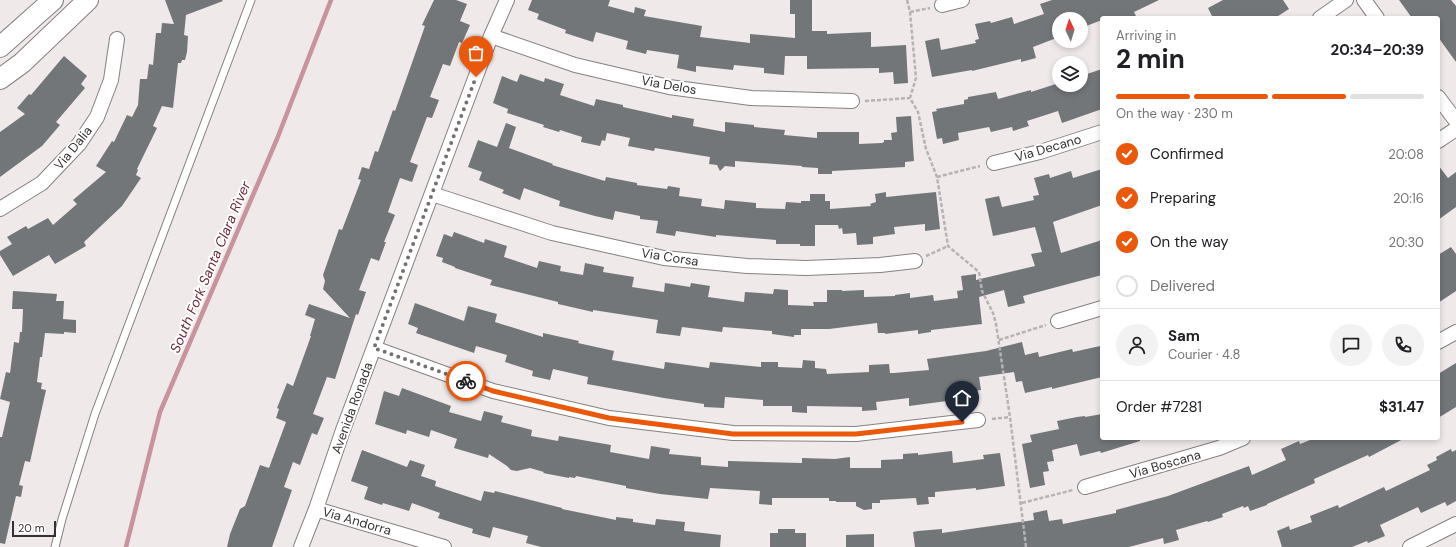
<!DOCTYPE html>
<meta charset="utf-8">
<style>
body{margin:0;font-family:"DM Sans",sans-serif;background:#f2f2f2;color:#202124;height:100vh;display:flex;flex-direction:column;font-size:15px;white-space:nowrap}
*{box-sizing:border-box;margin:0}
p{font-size:13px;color:#757577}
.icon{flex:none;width:22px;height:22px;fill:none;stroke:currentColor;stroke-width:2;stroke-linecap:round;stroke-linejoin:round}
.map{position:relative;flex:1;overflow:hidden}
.drawer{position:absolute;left:1100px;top:16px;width:340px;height:424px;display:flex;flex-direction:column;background:#fff;border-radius:4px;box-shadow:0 2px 6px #0003}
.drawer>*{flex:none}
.needle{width:26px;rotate:356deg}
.tools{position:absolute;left:1052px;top:12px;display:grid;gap:8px}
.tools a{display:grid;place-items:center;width:36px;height:36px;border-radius:50%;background:#fff;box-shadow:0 2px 6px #0003;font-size:20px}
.scale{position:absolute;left:12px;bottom:10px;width:44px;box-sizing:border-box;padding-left:4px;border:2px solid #343132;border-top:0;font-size:11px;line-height:14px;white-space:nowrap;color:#343132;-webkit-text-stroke:3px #fff;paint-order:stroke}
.pin{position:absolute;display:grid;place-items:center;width:34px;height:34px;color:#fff;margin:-41px -17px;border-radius:50% 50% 50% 0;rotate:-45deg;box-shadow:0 0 4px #0007}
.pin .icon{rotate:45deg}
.courier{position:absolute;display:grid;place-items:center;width:40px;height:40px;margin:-20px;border:3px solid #ea580c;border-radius:50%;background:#fff;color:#222;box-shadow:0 1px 5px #0007}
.headline em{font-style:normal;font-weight:700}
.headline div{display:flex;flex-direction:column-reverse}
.headline{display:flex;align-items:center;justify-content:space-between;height:68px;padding:0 16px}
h1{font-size:26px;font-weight:700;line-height:30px}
.bar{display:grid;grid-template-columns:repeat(4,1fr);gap:6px 4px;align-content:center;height:48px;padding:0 16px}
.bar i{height:5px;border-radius:3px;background:#e0e0e0}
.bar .current{background:#ea580c}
.bar p{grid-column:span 4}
.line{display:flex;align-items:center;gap:10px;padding:0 16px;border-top:1px solid #e0e0e0}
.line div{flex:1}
.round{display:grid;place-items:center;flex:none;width:42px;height:42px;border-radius:21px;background:#f2f2f2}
ol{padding:0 16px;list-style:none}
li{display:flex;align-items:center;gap:12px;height:44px}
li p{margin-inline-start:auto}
li .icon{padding:4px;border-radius:50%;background:#ea580c;color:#fff;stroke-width:4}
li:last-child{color:#757577}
li i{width:22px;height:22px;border:2px solid #e0e0e0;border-radius:50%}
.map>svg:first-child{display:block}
</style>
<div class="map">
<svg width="1456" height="547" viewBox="0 0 1456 547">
<rect width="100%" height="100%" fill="#efe9ea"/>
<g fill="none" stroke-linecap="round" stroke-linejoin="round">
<path stroke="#c9939d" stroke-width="4.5" d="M126,547L160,412L277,139L331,0"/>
</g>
<path fill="#727679" d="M165,0H222L223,1L186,15L184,35L188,36L187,52L185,60H182L181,63H178L173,108L162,106L153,126L157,128L137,169L138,170L136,175L141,178L122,206L84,242L86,246L55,264L49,255L13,276L0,255V251L12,244L7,237L26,226L28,229L48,218L53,225L77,204L73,200L106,172L96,166L112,141L114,142L127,115L132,117L138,105L140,79H147L149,64L153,65L156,33H161L162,23L174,24Z
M434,0H456L467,4L460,21L470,25L462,43L459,42L450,66L443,64L430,97L439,100L432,118L427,117L410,162L418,165L412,182L400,178L388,212L395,215L384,242H386L379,261L371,258L359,290L366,292L358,315L356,314L335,379L327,377L313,414L324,418L317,435L312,433L300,465L293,462L284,487L292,490L272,547H227L230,534L240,509L245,506L260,465L269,468L286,422L276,418L279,409L277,408L287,383L293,386L311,336H310L315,319L305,315L309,304L350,318L323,289L325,281L323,275L339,229L342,230L361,180L358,179L362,167L369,169L375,151L378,152L393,110L395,111L425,26L422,25Z
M532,0H610L608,6L634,13L635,7L646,10L644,16L702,26L700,37L750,43V34L795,38V14H790V0H812V31H827V34L871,32V47L906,45L908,83L894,84L893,72L879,73V68L807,69V56H785L784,75L764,73V68L734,65L733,70L696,66V72L677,68L679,55L647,50L646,54L626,49L628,41L596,32L593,42L565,33L566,30L537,19L539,14L528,10Z
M1052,0H1159L1134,12L1137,18H1102V20L1081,28V19H1059V37L1033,47L1036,58L1021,62V59L972,71V70L932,77L925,41L939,38L941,50L976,43L975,40L979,39L975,24L990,21L991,23L1012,17L1014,24L1044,14L1040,4Z
M1223,0H1283L1289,9L1275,18H1213L1208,8Z
M1399,0H1451L1456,6V62L1438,37V18H1412Z
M64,56L87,76L81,84L85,88L56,122L60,125L42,146L0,177V132L25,114L17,108L29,94L31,95Z
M1102,69V109L1062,123L1058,111L1027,121L1029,126L1013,131L1012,127L991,132L989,127L958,133L959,140L943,144L942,138L937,139L932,112L937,111L936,109L964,104V100L968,99V97L996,92L998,99L1031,90V92L1059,83V85H1081V76Z
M520,74L544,82L545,78L564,84L560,95L594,106L596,99L623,105V107L672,118V115L694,119L693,126L725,132V122L754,125V127L785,130L784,135L817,138V132H859V144L882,143L884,142V140H892L891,133L897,132L896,117L911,116L914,161L905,162V167L832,171V174H818V168L802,167V166L735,161V167L725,166L720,171L717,165L709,164L710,157L655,148L654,151L628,146L630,138L607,133L605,141L602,140L600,146L581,142L582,137L560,130L559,132L543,127L544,125L507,113L508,109L493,103L502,76L517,82Z
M506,123L516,127L509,148L553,164L552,165L605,181L606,177L637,183V185L667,189L668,186L680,188L679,196L702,199L701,206L724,209L725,200L756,203V208L785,209L786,202L801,203V201H810V194H825V201H830V209L871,206L870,204L876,202L875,194L886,192V197L936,192L940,229L925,231V224L894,227L895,234L873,237V244L857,245L856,233L843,234L842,228L839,229L838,225H815V246H800V244H776V240L716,235V237L676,231L675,236L656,233L658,221L640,219V216L615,211L613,220L595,216L559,206L560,201L524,188L520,200L502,193L504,190L479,180L482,172L468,167L478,140L497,147Z
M1438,165L1448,178L1456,172V207L1438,220Z
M1102,169V205L1053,222L1061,253L1102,240V275L1023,296L1025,303L1008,307L1004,290L979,297L982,324L931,330V332L918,334V330L885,334V333H878L877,323L829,329H801V335H794V337L772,334V331L723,327L722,332L682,327L680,336L656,333L658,320L593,310V312L558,304V302L490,285L492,280L455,268V267L442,262L443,258L436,256L444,234L452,237L454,232L484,243L485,239L507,246L504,257L537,268L539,261L561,266L560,271L583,275L585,263L604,267L603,272L634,277L632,287L664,292L665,283L690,287L691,283L710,286L708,297L744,302L745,292L773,294L774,289L788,290V305L814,306L813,302H827V290H842V291L864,290V297L895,296V295L910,293V298L933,295L934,301L958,298L957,291L963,290L961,276L976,274V280L1035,266L1031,254L1042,252L1035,227L993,236L985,199L999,196L1002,207L1034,200L1033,196L1039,195L1034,178L1049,174L1050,178L1071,171L1073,178Z
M1451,247L1456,254V291L1438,303V255Z
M13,291L57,294L56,301H64L63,319L76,320V333L64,332V334L45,333L42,357H40L37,382L42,383L41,389L46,390L30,462L25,461L19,485L23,486L21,497L16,496L5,544L0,543V437H2L10,402L0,399L6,372L10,373L14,342L19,343L20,332H22L23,309H12Z
M415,303L464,321L468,306L497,314L495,322L543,337V333L579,341L578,343L614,351L612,360L664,369L665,362L709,368L710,362L761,367V362H778V367L802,368L803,360L815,361V368L826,369L827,374L869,372V365L889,364L890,373H894L929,370L927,359L986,351L1022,342L1025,355L1038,352L1039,357L1072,349L1073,352L1100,346L1102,354V377L1052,389V387L1025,393L1022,381L1016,382L1014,372L979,377L981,390L946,395L947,401L909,406V398L876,402L877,410L862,411V407L807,406V413L792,412V406H763V400L725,397L724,408L704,407V404L664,398L587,384L588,377L553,369L550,380L532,376L533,371L505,362L507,355L476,346L474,353L416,333L418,328L408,324Z
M1456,363V407L1438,418V374Z
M402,388L451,406L449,412L481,421L484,411L503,416L501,422L532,430L531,436L558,441L559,436L611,445L610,452L649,459L651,446L670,449L669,454L701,457V465L728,467V461L802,463V458L835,459L850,457V468H881V460L903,459V454L918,453V455L952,451L953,463L984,459L983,455L1000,453L1005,486L976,490V488L935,492V497H928L929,504L917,505L916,498L880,500V503H872V509L864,510L856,506V502H836V501H829V498H772V505L759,504L760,491L710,488L708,499L660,494L626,488V486L576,476L575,478L569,477V478L543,473L544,472L530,468L517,471L511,470L507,466L489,454L488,458L454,448L457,439L431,430L429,437L407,430L406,434L375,424L384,391L399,396Z
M1102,414V438H1140V441L1101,453L1100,451L1080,456L1077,444L1052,450L1054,461L1047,462L1049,471L1043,472L1045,485L1030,488L1022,444L1032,442L1030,435L1059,429L1057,421L1077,417L1085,416V417Z
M1315,438H1405L1369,457L1368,455L1314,479L1315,483L1267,504V505L1250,511L1248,506L1244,508L1243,506L1222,514L1223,517L1208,522L1207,521L1176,530L1179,540L1164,544L1163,538L1129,547H915L913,532L918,531L942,529V533L1034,520L1033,513L1047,510L1049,521L1062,519L1063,524L1116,513V510L1168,496L1249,466L1252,475L1286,460L1281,449L1299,441L1300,444Z
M1451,449L1452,452L1456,450V501L1447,506L1445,502L1421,513L1418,507L1380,525L1385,536L1368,543L1367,541L1352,547H1282L1277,531L1289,526L1290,530L1312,522L1310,516L1338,505L1339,508L1384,487L1386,491L1430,470L1427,465L1437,460L1436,457Z
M362,450L407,467L410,460L425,465L421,476L436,481L435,486L481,501L484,491L494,493L495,491L562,508V509L616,520V517L633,519V522L655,525L656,519L685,522L684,530L685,531L721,535L720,547H541L526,543L528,536L493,527L490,538L472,533L473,529L438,518L440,513L412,503L409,511L383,503L382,505L364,499L368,487L351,481Z
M778,529H795V533H806V547H770V533H778Z
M874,534V547H846V535Z"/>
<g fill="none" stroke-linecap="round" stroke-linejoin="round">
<defs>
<path id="lane" d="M55,547L62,519L95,414L251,0"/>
<path id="street" d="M1364,0L1377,18
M942,5L962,0
M1320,18L1346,0
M491,36L575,65L669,87L751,98L852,101
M1438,97L1456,121
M1438,141L1456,129
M994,163L1040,152L1102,132
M432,194L552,233L664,258L747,266L806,268L880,265L915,261
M0,209L42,183L79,144L97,117L111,80L117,39
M1058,321L1102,308
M1438,342L1456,332
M374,348L493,391L609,418L733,433L856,434L978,420
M1085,487L1219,448L1243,438
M316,509L444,547
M301,547L316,509L343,430L491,36L507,0
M1410,547L1456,524"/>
<path id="secondary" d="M0,47L53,0
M0,79L22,63L88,0"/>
</defs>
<use href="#lane" stroke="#868181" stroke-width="9"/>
<use href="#street" stroke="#868181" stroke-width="16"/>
<use href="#secondary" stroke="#868181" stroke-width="22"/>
<path stroke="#b7b2b3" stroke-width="2.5" stroke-dasharray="4 2" stroke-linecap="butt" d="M907,0L910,12L916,78L910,98L918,112L926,149L937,177L948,246L979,272L982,291L993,313L996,324L1010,417L1026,547
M910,12L930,8
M865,101L910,98
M937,177L980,166
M926,256L948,246
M999,340L1046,325
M992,419L1010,417
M1022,503L1073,490"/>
<use href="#lane" stroke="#fff" stroke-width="7"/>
<use href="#street" stroke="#fff" stroke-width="14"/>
<use href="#secondary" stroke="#fff" stroke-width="20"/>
</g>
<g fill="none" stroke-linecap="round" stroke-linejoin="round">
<path stroke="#757172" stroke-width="4" stroke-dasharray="0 7.2" d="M466,381L374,348L476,77"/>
<path stroke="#ea580c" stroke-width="5" d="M466,381L493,391L609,418L733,434H856L962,422"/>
</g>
<g text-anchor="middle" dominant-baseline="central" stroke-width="4" stroke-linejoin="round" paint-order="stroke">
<g font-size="13" fill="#343132" stroke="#fff">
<text transform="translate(669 85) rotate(10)">Via Delos</text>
<text transform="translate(73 148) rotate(-51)">Via Dalia</text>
<text transform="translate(1048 148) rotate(-16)">Via Decano</text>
<text transform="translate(670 257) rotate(9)">Via Corsa</text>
<text transform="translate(352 408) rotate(-70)">Avenida Ronada</text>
<text transform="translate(1165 464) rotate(-16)">Via Boscana</text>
<text transform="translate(357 521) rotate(16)">Via Andorra</text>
</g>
<g font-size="14" font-style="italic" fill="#6f2c3e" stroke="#fff">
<text transform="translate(210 267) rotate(-67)">South Fork Santa Clara River</text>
</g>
</g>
</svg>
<div class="tools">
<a><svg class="needle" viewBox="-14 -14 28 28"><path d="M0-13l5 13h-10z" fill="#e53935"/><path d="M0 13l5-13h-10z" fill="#757577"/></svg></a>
<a><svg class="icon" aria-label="layers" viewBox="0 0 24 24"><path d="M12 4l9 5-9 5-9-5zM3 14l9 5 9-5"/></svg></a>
</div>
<div class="scale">20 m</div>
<div class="pin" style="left:476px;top:77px;background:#ea580c"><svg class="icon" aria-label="bag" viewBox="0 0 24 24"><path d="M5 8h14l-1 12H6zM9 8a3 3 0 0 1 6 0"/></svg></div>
<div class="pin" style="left:962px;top:422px;background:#1f2937"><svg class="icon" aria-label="home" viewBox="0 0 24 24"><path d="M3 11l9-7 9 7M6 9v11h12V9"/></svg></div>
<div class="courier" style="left:466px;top:381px"><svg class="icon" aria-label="bike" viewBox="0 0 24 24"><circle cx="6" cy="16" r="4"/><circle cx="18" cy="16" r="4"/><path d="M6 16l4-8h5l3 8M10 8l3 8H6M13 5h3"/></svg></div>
<section class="drawer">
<div class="headline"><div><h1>2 min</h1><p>Arriving in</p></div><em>20:34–20:39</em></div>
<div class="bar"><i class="current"></i><i class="current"></i><i class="current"></i><i></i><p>On the way · 230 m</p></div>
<ol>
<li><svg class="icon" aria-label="check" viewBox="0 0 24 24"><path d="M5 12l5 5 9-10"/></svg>Confirmed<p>20:08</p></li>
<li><svg class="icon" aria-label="check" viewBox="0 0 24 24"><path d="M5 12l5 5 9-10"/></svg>Preparing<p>20:16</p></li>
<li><svg class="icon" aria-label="check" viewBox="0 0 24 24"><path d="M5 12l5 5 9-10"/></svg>On the way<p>20:30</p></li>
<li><i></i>Delivered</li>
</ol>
<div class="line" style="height:72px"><a class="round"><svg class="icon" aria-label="person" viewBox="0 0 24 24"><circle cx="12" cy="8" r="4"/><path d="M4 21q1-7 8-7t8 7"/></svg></a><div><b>Sam</b><p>Courier · 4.8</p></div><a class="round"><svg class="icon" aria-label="chat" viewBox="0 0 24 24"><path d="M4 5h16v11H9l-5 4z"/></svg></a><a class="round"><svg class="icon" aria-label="phone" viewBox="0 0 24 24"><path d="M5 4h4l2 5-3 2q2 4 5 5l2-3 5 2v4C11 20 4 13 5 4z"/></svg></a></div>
<div class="line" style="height:52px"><div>Order #7281</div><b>$31.47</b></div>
</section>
</div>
